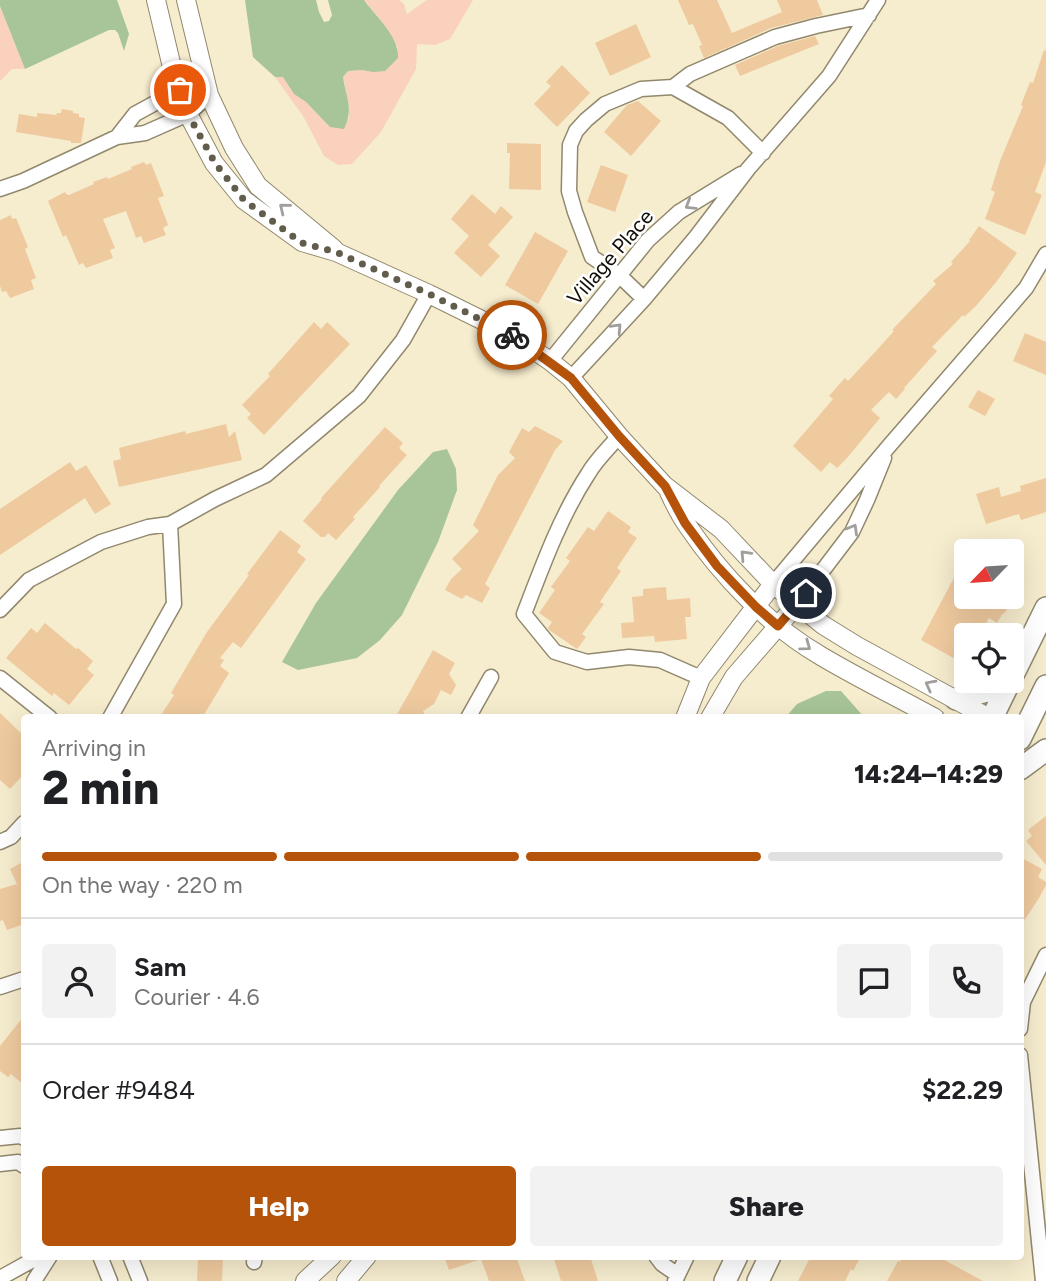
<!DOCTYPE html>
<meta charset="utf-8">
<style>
body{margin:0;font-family:Figtree,sans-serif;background:#f2f2f2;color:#202124;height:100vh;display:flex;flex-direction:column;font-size:26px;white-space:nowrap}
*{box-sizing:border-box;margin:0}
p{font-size:23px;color:#757577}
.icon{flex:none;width:38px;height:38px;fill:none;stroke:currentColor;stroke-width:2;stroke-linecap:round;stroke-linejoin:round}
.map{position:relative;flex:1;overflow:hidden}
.details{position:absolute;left:21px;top:714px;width:1003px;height:546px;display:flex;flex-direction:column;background:#fff;border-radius:7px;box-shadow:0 7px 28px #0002}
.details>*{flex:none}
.needle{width:46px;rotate:245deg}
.fabs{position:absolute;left:954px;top:539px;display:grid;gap:14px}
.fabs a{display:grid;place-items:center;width:70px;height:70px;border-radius:7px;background:#fff;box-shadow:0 7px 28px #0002;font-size:35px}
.pin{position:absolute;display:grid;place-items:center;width:60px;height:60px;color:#fff;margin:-30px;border:4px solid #fff;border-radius:50%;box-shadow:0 2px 7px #0007}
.courier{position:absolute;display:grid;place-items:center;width:70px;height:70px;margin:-35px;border:5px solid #b45309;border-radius:50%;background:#fff;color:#222;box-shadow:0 2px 9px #0007}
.summary em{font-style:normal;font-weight:800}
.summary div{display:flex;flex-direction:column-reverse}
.summary{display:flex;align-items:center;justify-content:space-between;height:119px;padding:0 21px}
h1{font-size:46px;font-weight:800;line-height:52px}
.bar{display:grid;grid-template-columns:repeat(4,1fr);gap:10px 7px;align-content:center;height:84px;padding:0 21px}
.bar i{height:9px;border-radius:5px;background:#e0e0e0}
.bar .selected{background:#b45309}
.bar p{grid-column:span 4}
.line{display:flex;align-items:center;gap:18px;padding:0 21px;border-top:2px solid #e0e0e0}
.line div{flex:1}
.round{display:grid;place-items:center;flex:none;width:74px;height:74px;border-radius:7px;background:#f2f2f2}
.cta{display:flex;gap:14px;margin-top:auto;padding:14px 21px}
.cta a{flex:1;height:80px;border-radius:7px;background:#b45309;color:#fff;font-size:28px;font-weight:800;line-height:80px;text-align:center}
.cta a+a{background:#f2f2f2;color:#202124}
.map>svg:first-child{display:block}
</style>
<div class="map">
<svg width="1046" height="1281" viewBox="0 0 1046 1281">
<rect width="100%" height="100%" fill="#f6ecce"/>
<path fill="#fad1bc" d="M364,0H399L404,4L407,14L427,0H473L450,39L435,45L417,44L416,69L381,132L352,164L338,165L324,156L303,116L275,77H283L294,94L306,102L330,127L349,119V105L343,77L348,71L362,70L373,72L398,48L382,22Z
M0,6L25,69H12L0,81Z"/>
<path fill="#a7c598" d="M0,0H117L129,34L124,51L118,33L115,30H109L25,69L0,6Z
M245,0H316L319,12L324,22L329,21L332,15L328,0H364C376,17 399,36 398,58L385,71L373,72L362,70L348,71L343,77C346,98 354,108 344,129L330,127L306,102L294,94L283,77H275L253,57Z
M447,449L456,469L457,490L438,542L402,615L380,640L357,658L298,670L282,662L316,603L398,490L433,452Z
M826,691H841L864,717H786L797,704Z"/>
<path fill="#efca9f" d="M678,0H717L732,33L782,12L777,0H817L823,15L771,28L704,58L699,46L702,45L693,24L689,25Z
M636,24L651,57L610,76L595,43Z
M815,36L819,44L740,76L735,65L778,46Z
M1044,50L1046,51V162L1035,192L1042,195L1025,235L985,219L995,192L991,190L1000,161L1023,106L1021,105L1030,82L1033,83Z
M562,65L590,93L557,127L534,104L551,86L546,82Z
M638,101L661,121L631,156L604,132L627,105Z
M62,109L73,111V113L79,114V117L85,118L81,143H71V141L16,132L19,114L37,117V113L56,115L57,113H61Z
M507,143L541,144V190L509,189L510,153H507Z
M144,162L146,165L151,163L164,196L158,198L168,225L163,228L166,235L144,243L141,236L136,238L126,211L103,219L115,248L110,250L113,258L86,268L83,263L79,265L66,235L63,237L48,201L65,192L66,194L69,195L94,184L93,182L107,177L108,179L132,169L131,167Z
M601,165L628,175L615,212L587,202Z
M472,194L495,214L501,206L513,217L488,245L500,256L481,277L454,253L469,236L451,219Z
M11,215L12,219L16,218L28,247L25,249L36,278L31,280L34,289L10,298L6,291L2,292L0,286V220Z
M979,226L1017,253L997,281L976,306L964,317L963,315L932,347L937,351L904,388L905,389L896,399L889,392L871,410L880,418L847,458L837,468L830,462L821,472L793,446L833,399L829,396L845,378L848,381L876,351L894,331L892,330L936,284L933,281L953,264L951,262L970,241L969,240Z
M535,232L568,251L538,304L505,285Z
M314,322L321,329L327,322L350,344L264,435L247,418L251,414L242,405L270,376L268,374Z
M1025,333L1046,342V375L1013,361Z
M978,390L995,399L985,416L968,407Z
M226,424L229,437L235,431L242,460L119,487L113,461L121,459L119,448L185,431L186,434Z
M535,426L563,441L555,450L485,584L490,588L482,603L466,595L462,599L445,590L451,579L462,569L452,559L479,531L473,525L498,475L515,458L509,452L522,428L529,432Z
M385,427L403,443L399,448L407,455L379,486L380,487L353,517L355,519L336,540L328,533L325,537H321L303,521L322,499L321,498Z
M70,462L76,471L86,465L111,504L95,514L85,498L0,555V509Z
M1046,478V512L1021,520L1019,514L986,524L976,494L999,487L1001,497L1021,491L1020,486Z
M608,511L631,527L628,532L637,538L617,568L621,571L600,602L604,604L582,634L586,637L577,649L549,630L548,628L552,622L539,613L555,590L551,587L570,561L566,558L588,527L594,531Z
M280,530L301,546L297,552L306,559L241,648L233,642L220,658L224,660L220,666L229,673L202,718H159L174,695L171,693L207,632L249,575L247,574Z
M966,555V597H1014L1004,614L1003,613L997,623L989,618L979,635H966V665L921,640Z
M666,587L667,600L690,598L691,617H685L687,639L655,642L654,636L622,638L621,623L634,622L632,597L643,596V589Z
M45,623L76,649L78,648L93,661L87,669L94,675L69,705L54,693L52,696L6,658L31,628L37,633Z
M433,650L455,663L449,674L456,685L451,695L441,690L434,704L423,711L427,718H395Z
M0,713L24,736V774L10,789L0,780Z
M1046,816V865L1026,841L1032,836L1028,830Z
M1020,857L1042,869L1038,877L1046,882V885L1039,898L1020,927Z
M21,863L24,870V924L7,930L3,920L0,921V889L17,884L10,869Z
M24,1016V1085L11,1074L8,1077L0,1071V1046Z
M198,1256H223L222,1281H197Z
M444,1256H516L525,1281H489L481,1259L449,1270Z
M553,1256H590L598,1281H561Z
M811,1256H861L853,1271L851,1269L845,1281H798Z
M903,1256H937L983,1281H887L898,1261L900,1262Z"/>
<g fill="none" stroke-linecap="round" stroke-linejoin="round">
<defs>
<path id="minor" d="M673,87L690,74L775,37L816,26L869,15
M117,137L135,114L179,90L209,95
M0,189L23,181L117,137L145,133L188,114L209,95
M644,299L619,275L592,257L575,212L569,191L570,145L576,131L586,120L605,104L641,89L673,87L728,118L763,153
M550,361L648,240L679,212L741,174
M571,378L644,299L696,237L748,169L829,76L878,0
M619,436C609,448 596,460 588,474C560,517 542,567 524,614L555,652L587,662L629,657L660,660L701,678
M773,584L889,446L1026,288L1046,254
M798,603L852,532L867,500L884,458
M0,610L29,580L101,542L148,527L170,524L215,499L266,475L359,396L403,340L429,294
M0,678L50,718
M110,718L174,604L170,524
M468,718L491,677
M0,842L11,837L24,823
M0,987L24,979
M1020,1029L1023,1002L1046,955
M1020,1055L1043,1281
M0,1138L20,1136L24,1138
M0,1164L18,1162L24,1166
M100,1256L110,1281
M130,1256L140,1281
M656,1256L662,1264L678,1275
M254,1262L255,1256
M0,1280L2,1277L40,1256
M34,1281L50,1256
M675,1281L687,1256"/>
<path id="tertiary" d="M156,0L171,63L188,114L214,163L244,200L302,242L336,252L429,294L510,334L550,361L571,378L619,436L665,486L721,529L773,584L823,625L857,646L989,718
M186,0L209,95L234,148L258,186L334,249
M669,492C674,503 680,515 687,525C721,575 768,625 821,656C858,678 897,697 935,718
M685,718L701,678L773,584
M710,718L734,677L798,603
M305,1281L332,1256
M346,1281L367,1256"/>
<path id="secondary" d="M1012,677L1046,608
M956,699L991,690L1004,681
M992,718L1010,681
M1020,739L1046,686
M1020,769L1046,750
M725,1281L737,1256
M758,1281L770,1256"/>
</defs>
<use href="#minor" stroke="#91886d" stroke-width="17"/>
<use href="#tertiary" stroke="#91886d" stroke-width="20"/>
<use href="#secondary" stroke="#91886d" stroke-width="24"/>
<use href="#minor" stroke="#fff" stroke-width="14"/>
<use href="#tertiary" stroke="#fff" stroke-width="18"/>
<use href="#secondary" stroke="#fff" stroke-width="21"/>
</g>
<defs><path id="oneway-chevron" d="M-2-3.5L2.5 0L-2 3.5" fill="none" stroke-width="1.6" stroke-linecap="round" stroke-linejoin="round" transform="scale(1.75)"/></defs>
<g stroke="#a19f9b">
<use href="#oneway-chevron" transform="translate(690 205) rotate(148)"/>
<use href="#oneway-chevron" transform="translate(284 208) rotate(-141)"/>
<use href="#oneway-chevron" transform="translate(617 328) rotate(-47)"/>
<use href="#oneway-chevron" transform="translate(853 529) rotate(-60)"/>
<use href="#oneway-chevron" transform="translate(745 555) rotate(-133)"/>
<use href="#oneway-chevron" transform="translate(806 646) rotate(36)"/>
<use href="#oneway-chevron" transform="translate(930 685) rotate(-152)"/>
</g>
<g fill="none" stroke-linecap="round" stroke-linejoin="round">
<path stroke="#625c4c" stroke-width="7" stroke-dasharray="0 12.6" d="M180,90L188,114L215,163L244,200L302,243L336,252L429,294L512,335"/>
<path stroke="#b45309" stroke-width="9" d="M512,335L571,378L619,436L665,486L685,523L717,566L756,607L778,626L806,593"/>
</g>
<g text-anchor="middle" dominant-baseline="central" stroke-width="5" stroke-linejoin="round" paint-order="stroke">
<g font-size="21" fill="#130f06" stroke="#fff">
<text transform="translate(610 257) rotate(-49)">Village Place</text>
</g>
</g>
</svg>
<div class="fabs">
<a><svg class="needle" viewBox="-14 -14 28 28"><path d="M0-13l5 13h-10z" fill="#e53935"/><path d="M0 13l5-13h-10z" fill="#757577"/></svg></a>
<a><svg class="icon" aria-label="locate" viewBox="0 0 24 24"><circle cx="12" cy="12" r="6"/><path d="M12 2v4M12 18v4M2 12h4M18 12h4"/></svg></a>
</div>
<div class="pin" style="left:180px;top:90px;background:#ea580c"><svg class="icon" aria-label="bag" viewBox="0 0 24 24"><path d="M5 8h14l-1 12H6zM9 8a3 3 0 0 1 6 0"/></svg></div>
<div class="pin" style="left:806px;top:593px;background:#1f2937"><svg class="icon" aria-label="home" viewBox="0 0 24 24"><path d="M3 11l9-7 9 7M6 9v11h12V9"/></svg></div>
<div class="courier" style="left:512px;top:335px"><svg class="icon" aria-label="bike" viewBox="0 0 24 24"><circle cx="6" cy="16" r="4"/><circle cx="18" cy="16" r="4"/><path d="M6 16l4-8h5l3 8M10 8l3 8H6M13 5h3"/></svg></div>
<section class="details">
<div class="summary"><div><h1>2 min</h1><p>Arriving in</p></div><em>14:24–14:29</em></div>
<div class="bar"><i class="selected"></i><i class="selected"></i><i class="selected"></i><i></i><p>On the way · 220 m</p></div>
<div class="line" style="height:126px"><a class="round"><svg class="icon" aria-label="person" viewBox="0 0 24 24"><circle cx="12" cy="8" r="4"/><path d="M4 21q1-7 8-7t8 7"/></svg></a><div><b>Sam</b><p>Courier · 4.6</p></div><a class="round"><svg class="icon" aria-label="chat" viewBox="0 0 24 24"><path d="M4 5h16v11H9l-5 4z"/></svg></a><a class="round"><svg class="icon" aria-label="phone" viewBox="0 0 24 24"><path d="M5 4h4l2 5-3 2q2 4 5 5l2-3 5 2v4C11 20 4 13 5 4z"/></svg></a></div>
<div class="line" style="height:91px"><div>Order #9484</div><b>$22.29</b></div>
<div class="cta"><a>Help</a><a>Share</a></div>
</section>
</div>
